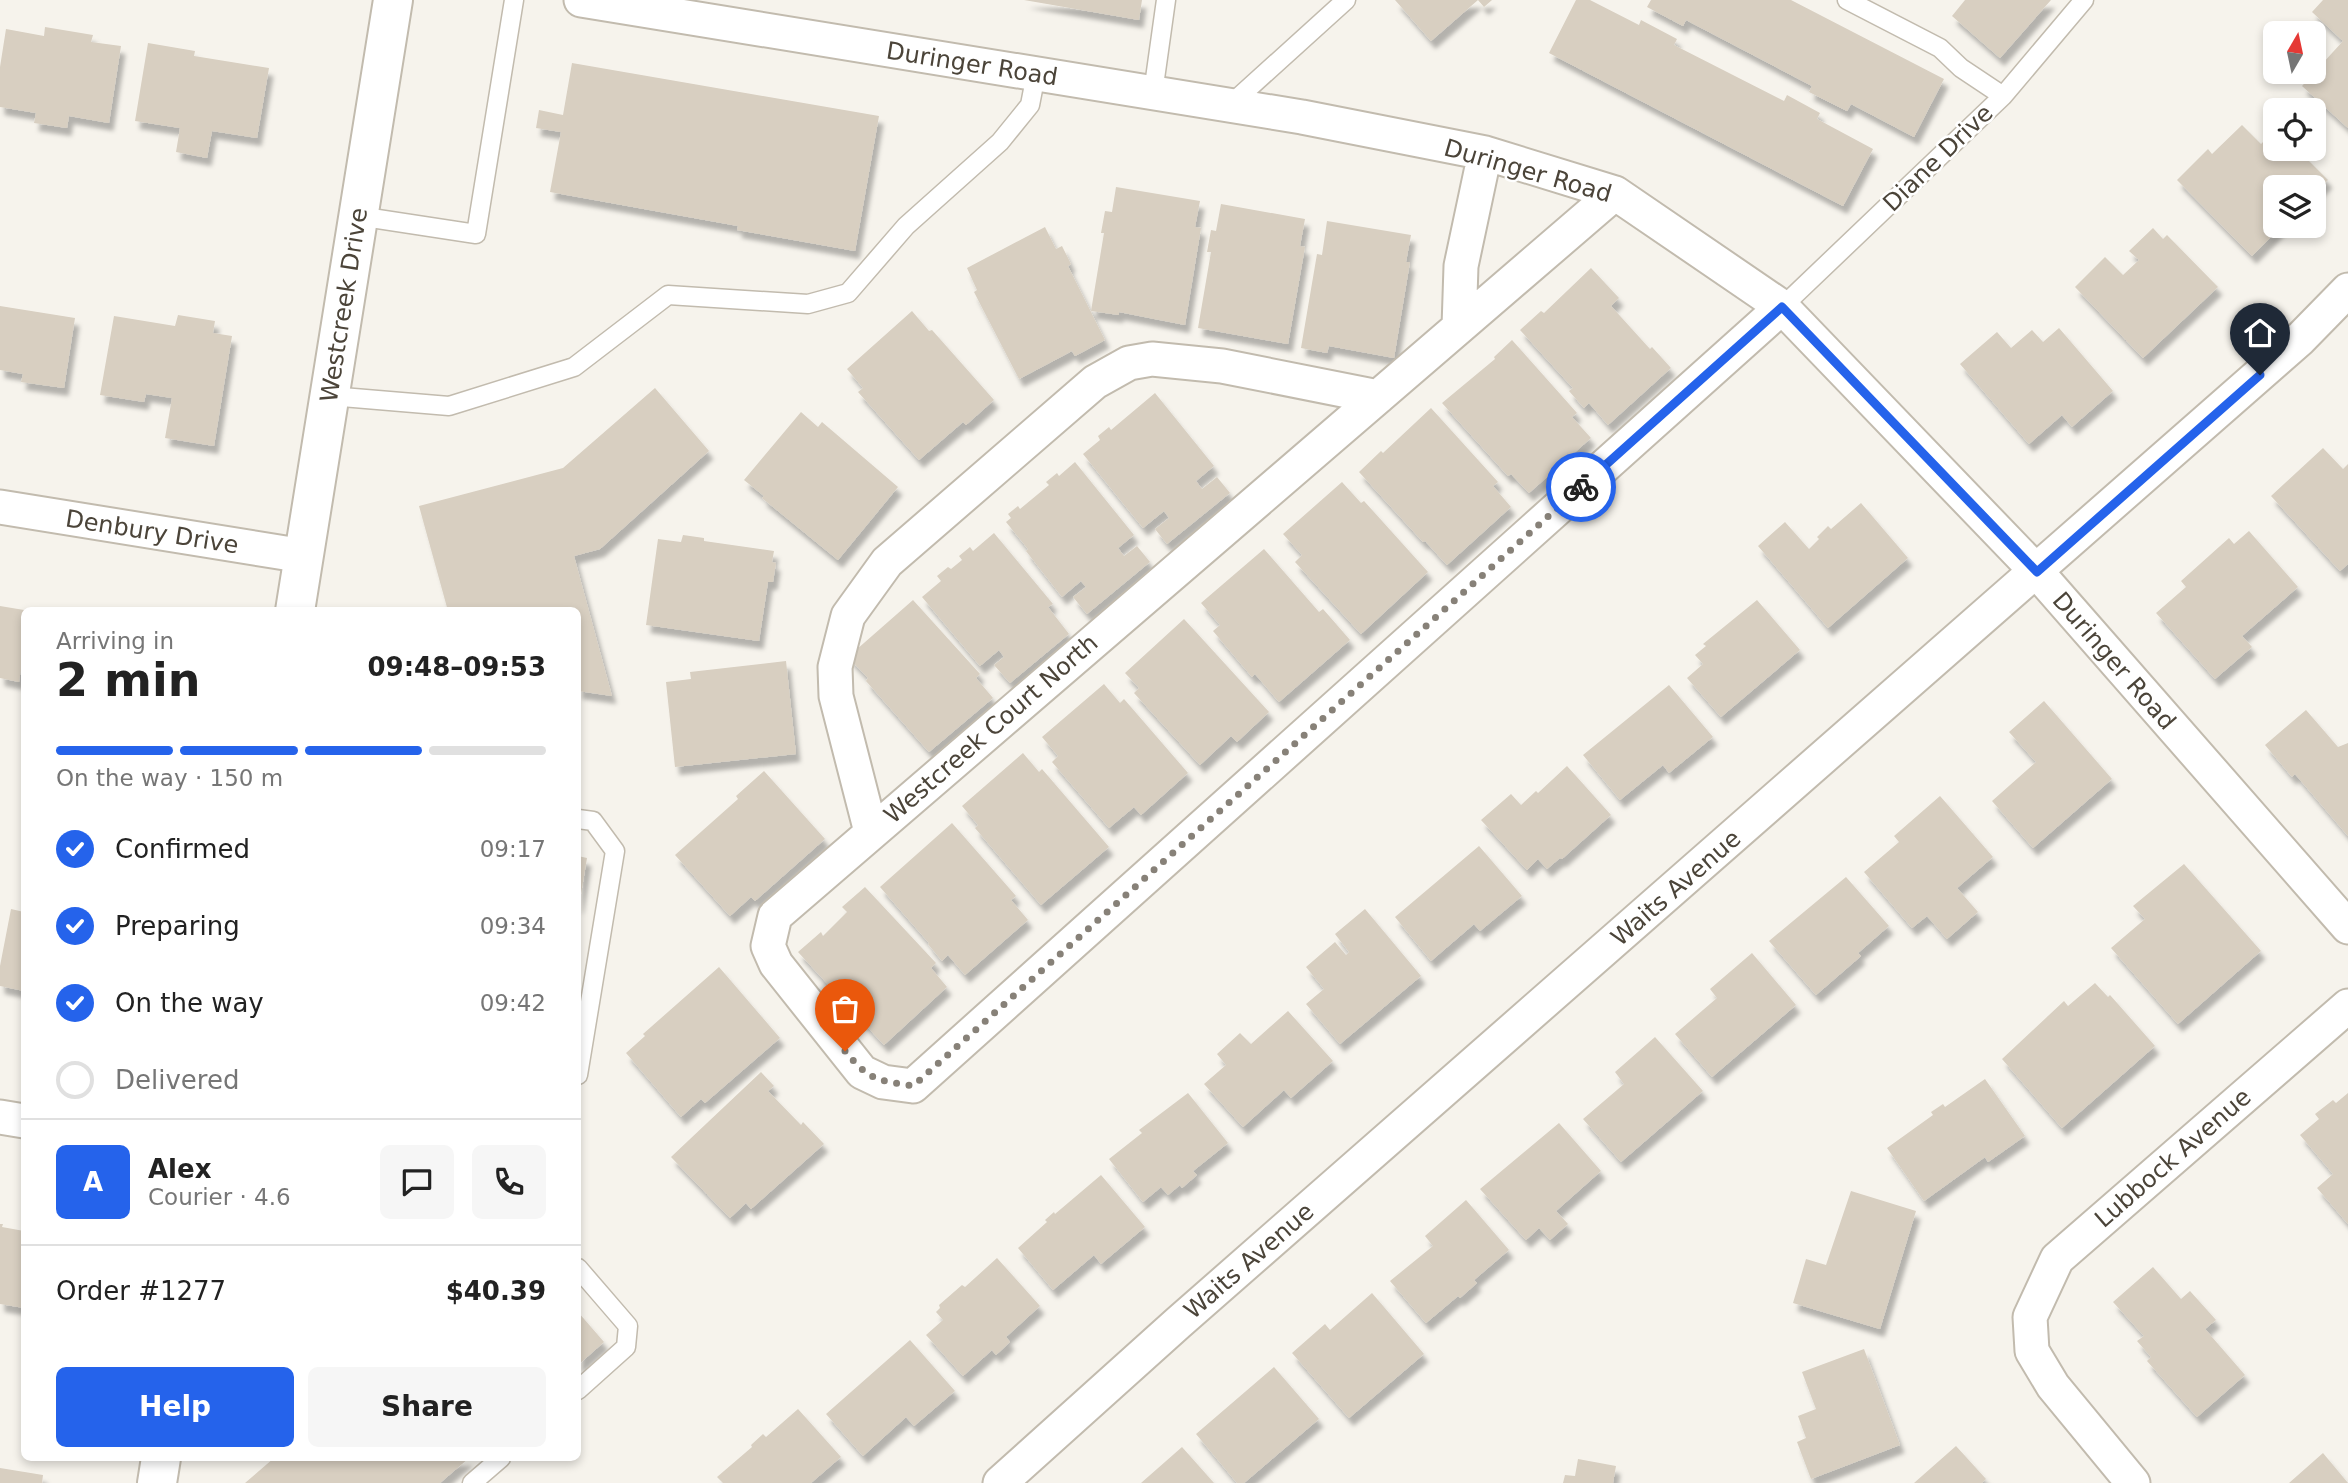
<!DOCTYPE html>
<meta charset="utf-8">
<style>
body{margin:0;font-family:"DejaVu Sans",sans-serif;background:#f6f6f6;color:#222;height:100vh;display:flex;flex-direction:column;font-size:26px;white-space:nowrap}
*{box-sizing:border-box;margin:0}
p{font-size:23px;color:#767676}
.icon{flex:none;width:38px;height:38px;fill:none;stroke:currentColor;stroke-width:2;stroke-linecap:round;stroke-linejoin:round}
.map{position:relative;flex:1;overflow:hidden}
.panel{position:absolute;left:21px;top:607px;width:560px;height:854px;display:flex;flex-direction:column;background:#fff;border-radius:10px;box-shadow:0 4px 10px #0003}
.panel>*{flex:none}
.needle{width:46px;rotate:9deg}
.fabs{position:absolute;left:2263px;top:21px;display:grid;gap:14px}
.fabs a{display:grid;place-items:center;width:63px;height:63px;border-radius:10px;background:#fff;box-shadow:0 4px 10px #0003;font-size:35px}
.pin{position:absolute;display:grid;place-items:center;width:60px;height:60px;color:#fff;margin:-72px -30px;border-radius:50% 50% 50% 0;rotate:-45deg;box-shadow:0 0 7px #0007}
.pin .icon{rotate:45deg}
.courier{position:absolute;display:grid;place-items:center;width:70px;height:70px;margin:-35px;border:5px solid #2563eb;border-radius:50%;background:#fff;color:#222;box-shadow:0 2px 9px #0007}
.headline em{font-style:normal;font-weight:600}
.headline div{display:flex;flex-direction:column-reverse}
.headline{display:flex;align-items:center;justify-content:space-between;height:119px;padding:0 35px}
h1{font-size:46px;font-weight:600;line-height:52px}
.bar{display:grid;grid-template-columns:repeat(4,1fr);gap:10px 7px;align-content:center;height:84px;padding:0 35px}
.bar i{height:9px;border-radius:5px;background:#e0e0e0}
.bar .selected{background:#2563eb}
.bar p{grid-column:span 4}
.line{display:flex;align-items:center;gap:18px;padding:0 35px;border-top:2px solid #e0e0e0}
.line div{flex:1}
.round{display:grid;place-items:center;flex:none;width:74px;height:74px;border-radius:10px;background:#f6f6f6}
ol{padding:0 35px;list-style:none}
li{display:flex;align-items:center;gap:21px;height:77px}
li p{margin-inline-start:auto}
li .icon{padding:7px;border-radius:50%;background:#2563eb;color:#fff;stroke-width:4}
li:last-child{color:#767676}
li i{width:38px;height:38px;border:4px solid #e0e0e0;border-radius:50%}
.cta{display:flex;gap:14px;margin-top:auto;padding:14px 35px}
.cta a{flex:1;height:80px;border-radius:10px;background:#2563eb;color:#fff;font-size:28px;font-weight:600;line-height:80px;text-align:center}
.cta a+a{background:#f6f6f6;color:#222}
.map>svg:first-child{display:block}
</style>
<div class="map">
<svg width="2348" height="1483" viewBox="0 0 2348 1483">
<defs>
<filter id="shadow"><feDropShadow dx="4.5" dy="8" stdDeviation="2" flood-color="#0004"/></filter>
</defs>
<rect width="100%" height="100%" fill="#f6f3ec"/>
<path fill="#d8cfc1" filter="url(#shadow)" d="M1024,0H1142L1139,20Z
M1395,0H1492L1484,7L1478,0L1431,41Z
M1576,0H1590L1639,25L1641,20L1677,39L1674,45L1784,101L1787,95L1820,113L1817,119L1873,149L1843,206L1549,53Z
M1651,0H1791L1944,79L1914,137L1851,104L1847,111L1809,92L1812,86L1686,20L1683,26L1647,7Z
M1965,0H2051L2000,58L1952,16Z
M2323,0H2348V128L2302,86L2343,41L2312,12Z
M45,27L93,35L91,42L121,46L109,123L69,116L67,128L34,123L36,113L0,107V67L6,29L44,36Z
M148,43L195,51L194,56L269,68L257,138L212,131L207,158L176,152L180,128L135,121Z
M572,63L879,116L855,251L737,230L738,226L550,192L561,132L536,128L539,110L563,115Z
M2242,125L2261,144L2275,130V149H2297L2328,180L2314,194V187H2275V226H2282L2252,256L2177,180L2208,149L2212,154Z
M1116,187L1200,201L1195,227L1201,228L1185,325L1119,312V315L1091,311L1104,233H1101L1105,211L1112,212Z
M1221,204L1305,219L1300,246L1305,247L1288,344L1198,328L1211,252H1207L1211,230L1216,231Z
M1327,221L1411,235L1406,262H1410L1394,358L1329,346L1327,353L1301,348L1317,254L1322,255Z
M1045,227L1056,249L1062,246L1071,264L1068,266L1105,340L1075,356L1072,351L1019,379L974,292L977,290L967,268Z
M2153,228L2163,239L2167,235L2218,287L2143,358L2075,287L2105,257L2123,275L2139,260L2129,251Z
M1591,268L1619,298L1611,306L1650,349L1652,347L1671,368L1608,425L1589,403L1584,408L1569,391L1573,388L1520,330L1541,311L1544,313Z
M0,306L75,318L64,388L21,382L23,374L0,370Z
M912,311L929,331L932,330L994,400L966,425L963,422L919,460L858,392L863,388L847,369Z
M178,315L215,321L213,333L232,336L214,446L165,438L172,398L146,394L144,402L100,395L114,316L175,326Z
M2059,328L2113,391L2072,427L2062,415L2029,444L1960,364L1997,332L2011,348L2032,330L2043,342Z
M1512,340L1577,413L1572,417L1591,438L1529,493L1511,474L1508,476L1442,403L1495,359L1494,357Z
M655,388L709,451L600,549L574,556L612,696L578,691V611H448L419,506L563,468Z
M1155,393L1214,466L1196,481L1202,489L1217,477L1230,493L1167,544L1155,529L1169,518L1164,511L1143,528L1083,454L1100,440L1098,436L1109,427L1111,430Z
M1431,408L1498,482L1493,486L1511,507L1447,565L1425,541L1423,542L1359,472L1381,451L1383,453Z
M801,412L818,427L822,422L898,487L838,560L762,498L764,496L744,480Z
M2323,448L2343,469L2348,464V564L2340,571L2271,496Z
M1075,462L1134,535L1118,548L1124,556L1137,546L1150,562L1087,614L1073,597L1086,587L1081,581L1062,597L1026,551L1028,549L1006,522L1011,518L1008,514L1018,506L1020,509L1049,485L1046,482L1057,473L1059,476Z
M1342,482L1361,503L1364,501L1428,572L1361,634L1295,562L1302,555L1283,534Z
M1861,503L1908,558L1828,628L1758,546L1785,522L1809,549L1819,539L1817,537L1828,526L1831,529Z
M2249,531L2298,587L2242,636L2252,647L2215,679L2156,613L2186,587L2181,581L2229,538L2234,544Z
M994,533L1053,604L1048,607L1069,634L1010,683L994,665L1004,657L999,650L980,666L922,597L941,581L937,576L948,567L951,569L962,560L959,556L970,547L973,551Z
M683,535L704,538V541L774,551L772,562L776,563L773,582H768L759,641L646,625L658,539L681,542Z
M1264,549L1319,612L1323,609L1350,640L1279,702L1255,674L1252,677L1213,631L1220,625L1201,603Z
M913,600L980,674L976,678L993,698L929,752L866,681L868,678L848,657Z
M1757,600L1800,650L1721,717L1687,678L1703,664L1695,655L1706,646L1703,644Z
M0,606L24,610V649L19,682L0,678Z
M1184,619L1269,712L1237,742L1231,736L1200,765L1134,693L1139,688L1125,673Z
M786,661L796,754L675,767L666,682L691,679L690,672Z
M1104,684L1120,703L1124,699L1188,773L1141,815L1134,807L1109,828L1052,762L1058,756L1042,737Z
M1669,685L1713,737L1669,773L1663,765L1620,800L1583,755Z
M2044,701L2112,779L2033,848L1992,801L2036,762L2009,732Z
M2306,710L2338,747L2348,743V836L2295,774L2292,777L2265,745Z
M1023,753L1039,772L1042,769L1109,847L1041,905L975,828L978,825L962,806Z
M1567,766L1611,815L1562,859L1560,858L1547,869L1538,859L1527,870L1481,820L1511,794L1521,805L1536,791L1538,793Z
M764,771L825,839L755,901L751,897L730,916L675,855L738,799L736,796Z
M1940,796L1993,857L1957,888L1978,912L1947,939L1927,916L1912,928L1864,872L1899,842L1894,836Z
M952,823L1016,896L1011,900L1028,920L965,975L948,955L942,961L928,944L929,943L880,887Z
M1479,846L1522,896L1480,931L1474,924L1431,961L1395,917Z
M578,856L587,858L579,906H578Z
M2184,864L2261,951L2178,1024L2111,948L2145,919L2133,906Z
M1846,877L1889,926L1858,953L1861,956L1816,995L1769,941Z
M865,887L936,963L931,968L947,987L884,1045L798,952L821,932L823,936L847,912L842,907Z
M11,909L24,912V991L0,986V966Z
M1365,909L1421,976L1340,1044L1306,1004L1324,989L1306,967L1335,942L1346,955L1349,952L1335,934Z
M1752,953L1796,1005L1712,1077L1675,1034L1717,998L1710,989Z
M719,967L780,1038L705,1103L701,1099L681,1117L626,1053L645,1036L643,1034Z
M2095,983L2108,997L2110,995L2155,1046L2062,1128L2002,1059L2064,1001L2068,1006Z
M1288,1011L1333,1061L1291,1098L1284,1090L1243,1127L1204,1084L1226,1065L1217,1054L1240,1033L1251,1044Z
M1655,1037L1703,1091L1621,1162L1583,1119L1624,1084L1615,1072Z
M761,1072L774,1086L768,1091L801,1125L803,1122L824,1144L751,1209L746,1203L730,1218L671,1157Z
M1985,1079L2025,1136L1988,1162L1985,1157L1924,1201L1887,1148L1933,1115L1931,1112L1943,1104L1945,1107Z
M1188,1093L1228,1143L1193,1171L1197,1175L1182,1188L1180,1185L1168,1195L1161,1187L1143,1202L1109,1159L1142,1133L1139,1130Z
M2348,1093V1224L2317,1188L2333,1174L2300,1135L2319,1119L2315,1114L2333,1100L2336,1103Z
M1559,1123L1601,1171L1556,1211L1568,1224L1550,1240L1539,1228L1526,1240L1480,1189Z
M1101,1175L1145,1227L1101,1264L1094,1255L1053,1290L1018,1248L1047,1222L1045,1220L1054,1212L1055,1214Z
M1851,1191L1916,1211L1880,1329L1793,1303L1806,1259L1826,1265Z
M1466,1200L1509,1250L1474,1280L1477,1283L1460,1298L1458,1296L1426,1323L1390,1281L1433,1246L1425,1236Z
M0,1224H3L2,1227L24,1231V1308L0,1304Z
M997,1258L1040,1306L1006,1337L1010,1342L996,1355L992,1350L963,1376L926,1335L943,1320L936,1312L940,1308L939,1305L962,1285L965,1287Z
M2153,1267L2181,1299L2190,1291L2216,1320L2205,1329L2245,1375L2197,1417L2147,1361L2151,1357L2137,1341L2144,1336L2113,1302Z
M1372,1293L1424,1354L1349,1418L1292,1353L1325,1324L1330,1330Z
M578,1312L604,1342L578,1365Z
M910,1340L955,1391L914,1426L906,1417L863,1456L826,1414Z
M1864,1349L1900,1445L1811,1479L1797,1442L1806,1438L1798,1416L1816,1409L1802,1372Z
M1274,1367L1319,1419L1244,1483H1237L1196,1434Z
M798,1409L841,1457L811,1483H723L717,1477L752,1447L751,1445L763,1434L766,1437Z
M1956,1446L1986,1479L1982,1483H1914Z
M1182,1447L1214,1483H1141Z
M2323,1453L2348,1483H2289Z
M274,1458H469L440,1483H245Z
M1578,1459L1616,1466L1613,1483H1563L1565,1475L1575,1476Z
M0,1468L43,1475L42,1483H0Z"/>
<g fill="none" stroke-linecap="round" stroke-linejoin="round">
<defs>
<path id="service" d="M1847,0L1940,48L1961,68L2003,96
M1153,93L1166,0
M1230,105L1346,0
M358,216L476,234L514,0
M1782,307L2003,96L2084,0
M330,396L449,406L574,367L668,295L808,304L848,293L906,226L1000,142L1030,105L1036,74
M578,819L593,821L615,851L578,1075
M578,1268L628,1326L626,1347L578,1390
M472,1483L501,1458"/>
<path id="minor" d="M581,0L1302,117L1485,153L1615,193L1782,307L2037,572L2348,927
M1615,193L775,916L768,946L776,964L862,1072L883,1082L913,1086L1782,307
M1459,327L1461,266L1485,153
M0,507L304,556
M871,832L836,696L835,667L848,616L887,562L1095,382L1129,363L1152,359L1222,366L1378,397
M0,1117L24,1121
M1000,1483L1178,1323L2300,339L2348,290
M2133,1483L2053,1386L2032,1351L2030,1317L2057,1259L2348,1006"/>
<path id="tertiary" d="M295,611L393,0
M157,1483L161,1458"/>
</defs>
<use href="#service" stroke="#c2bbae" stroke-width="21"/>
<use href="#minor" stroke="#c2bbae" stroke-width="37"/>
<use href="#tertiary" stroke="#c2bbae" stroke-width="42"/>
<use href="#service" stroke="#fff" stroke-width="18"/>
<use href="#minor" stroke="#fff" stroke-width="33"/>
<use href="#tertiary" stroke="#fff" stroke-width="38"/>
</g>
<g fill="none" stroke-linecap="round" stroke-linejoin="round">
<path stroke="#878178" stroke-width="7" stroke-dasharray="0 12.6" d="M845,1051C869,1080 876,1080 913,1086L1581,487"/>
<path stroke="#2563eb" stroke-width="9" d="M1581,487L1782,307L2037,572L2260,375"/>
</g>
<g text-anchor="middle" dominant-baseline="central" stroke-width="5" stroke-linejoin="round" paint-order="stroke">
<g font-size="24" fill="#4b4439" stroke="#fff">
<text transform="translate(972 64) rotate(9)">Duringer Road</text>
<text transform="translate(1938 158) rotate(-44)">Diane Drive</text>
<text transform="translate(1528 171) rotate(16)">Duringer Road</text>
<text transform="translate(344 305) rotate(-81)">Westcreek Drive</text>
<text transform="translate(152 532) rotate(9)">Denbury Drive</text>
<text transform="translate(2114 661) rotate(49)">Duringer Road</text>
<text transform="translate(991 729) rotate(-41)">Westcreek Court North</text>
<text transform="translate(1676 888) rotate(-41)">Waits Avenue</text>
<text transform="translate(2173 1158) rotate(-41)">Lubbock Avenue</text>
<text transform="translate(1249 1261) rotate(-41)">Waits Avenue</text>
</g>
</g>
</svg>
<div class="fabs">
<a><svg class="needle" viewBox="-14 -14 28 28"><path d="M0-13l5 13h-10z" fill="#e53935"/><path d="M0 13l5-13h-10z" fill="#767676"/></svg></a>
<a><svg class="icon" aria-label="locate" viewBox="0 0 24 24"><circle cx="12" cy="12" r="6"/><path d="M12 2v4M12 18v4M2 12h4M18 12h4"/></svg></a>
<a><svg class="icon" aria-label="layers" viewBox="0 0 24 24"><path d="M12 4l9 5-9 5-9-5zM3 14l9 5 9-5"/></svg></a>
</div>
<div class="pin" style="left:845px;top:1051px;background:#ea580c"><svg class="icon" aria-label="bag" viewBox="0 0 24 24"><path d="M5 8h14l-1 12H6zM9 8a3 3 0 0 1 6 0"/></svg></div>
<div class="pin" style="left:2260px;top:375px;background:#1f2937"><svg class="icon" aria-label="home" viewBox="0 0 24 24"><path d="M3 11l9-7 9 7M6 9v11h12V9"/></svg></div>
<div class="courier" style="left:1581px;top:487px"><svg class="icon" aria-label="bike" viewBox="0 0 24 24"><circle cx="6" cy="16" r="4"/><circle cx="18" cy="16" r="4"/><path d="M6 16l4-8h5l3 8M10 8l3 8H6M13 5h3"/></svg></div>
<section class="panel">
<div class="headline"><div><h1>2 min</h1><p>Arriving in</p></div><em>09:48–09:53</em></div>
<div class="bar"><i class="selected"></i><i class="selected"></i><i class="selected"></i><i></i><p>On the way · 150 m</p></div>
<ol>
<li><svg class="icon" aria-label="check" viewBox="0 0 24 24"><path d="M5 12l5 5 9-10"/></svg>Confirmed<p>09:17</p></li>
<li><svg class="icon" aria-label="check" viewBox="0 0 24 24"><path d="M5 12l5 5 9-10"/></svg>Preparing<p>09:34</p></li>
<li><svg class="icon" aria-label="check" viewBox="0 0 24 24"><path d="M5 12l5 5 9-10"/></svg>On the way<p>09:42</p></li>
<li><i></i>Delivered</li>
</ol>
<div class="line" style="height:126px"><b class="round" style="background:#2563eb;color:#fff">A</b><div><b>Alex</b><p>Courier · 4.6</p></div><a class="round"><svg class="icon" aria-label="chat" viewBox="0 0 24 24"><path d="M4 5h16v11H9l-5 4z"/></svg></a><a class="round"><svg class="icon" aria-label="phone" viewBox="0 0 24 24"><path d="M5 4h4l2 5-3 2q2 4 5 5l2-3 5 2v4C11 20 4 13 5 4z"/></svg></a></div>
<div class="line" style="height:91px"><div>Order #1277</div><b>$40.39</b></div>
<div class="cta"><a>Help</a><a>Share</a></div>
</section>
</div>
